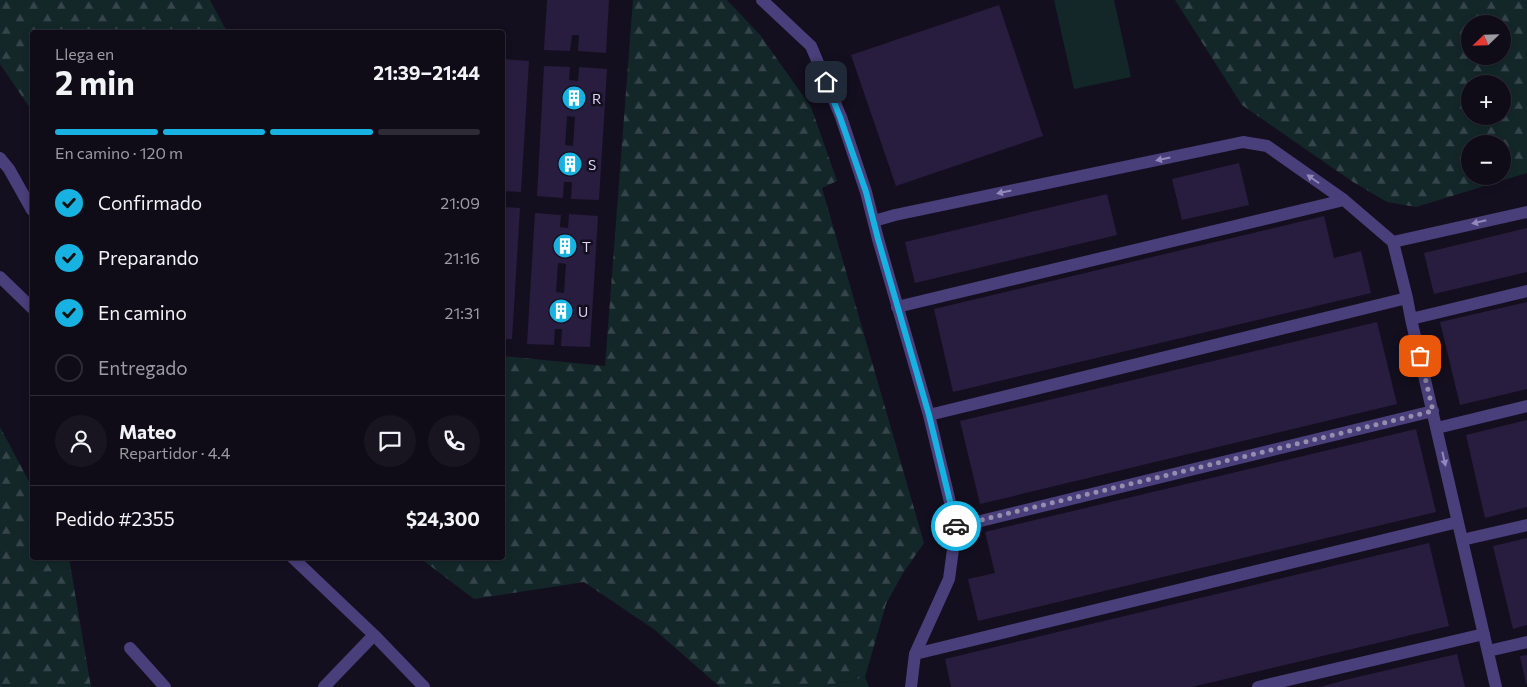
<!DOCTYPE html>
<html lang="es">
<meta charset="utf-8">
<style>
body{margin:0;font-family:Commissioner,sans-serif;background:#181420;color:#f1f3f6;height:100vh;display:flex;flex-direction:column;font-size:19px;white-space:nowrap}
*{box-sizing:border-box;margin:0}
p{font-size:16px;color:#9b9ba1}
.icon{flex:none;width:28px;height:28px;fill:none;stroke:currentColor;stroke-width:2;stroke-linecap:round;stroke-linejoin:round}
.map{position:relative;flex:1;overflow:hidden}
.panel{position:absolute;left:30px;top:30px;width:475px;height:530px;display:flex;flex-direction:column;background:#0f0b17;border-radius:5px;box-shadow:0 2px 8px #0003,0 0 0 1px #2f2b36}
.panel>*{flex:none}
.needle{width:32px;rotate:247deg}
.fabs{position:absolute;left:1461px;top:15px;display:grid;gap:10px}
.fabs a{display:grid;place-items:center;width:50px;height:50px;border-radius:50%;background:#0f0b17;box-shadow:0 2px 8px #0003,0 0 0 1px #2f2b36;font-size:25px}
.pin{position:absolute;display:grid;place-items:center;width:42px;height:42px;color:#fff;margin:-21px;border-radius:10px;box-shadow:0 2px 8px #0006}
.courier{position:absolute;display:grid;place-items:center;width:50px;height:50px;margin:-25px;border:4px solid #17b2e1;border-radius:50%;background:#fff;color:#222;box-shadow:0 1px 6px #0007}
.overview em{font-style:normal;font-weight:700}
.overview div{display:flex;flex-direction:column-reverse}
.overview{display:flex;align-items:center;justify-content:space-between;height:85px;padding:0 25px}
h1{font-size:32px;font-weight:700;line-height:38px}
.bar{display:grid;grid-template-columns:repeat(4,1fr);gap:8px 5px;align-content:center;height:60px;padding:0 25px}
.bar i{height:6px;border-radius:4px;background:#2f2b36}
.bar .on{background:#17b2e1}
.bar p{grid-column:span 4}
.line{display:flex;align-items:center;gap:12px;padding:0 25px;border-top:1px solid #2f2b36}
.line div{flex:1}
.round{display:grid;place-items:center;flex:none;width:52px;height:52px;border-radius:26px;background:#181420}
ol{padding:0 25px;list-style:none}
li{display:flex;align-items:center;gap:15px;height:55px}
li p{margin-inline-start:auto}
li .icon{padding:5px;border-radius:50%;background:#17b2e1;color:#111;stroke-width:4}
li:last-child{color:#9b9ba1}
li i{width:28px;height:28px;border:2px solid #2f2b36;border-radius:50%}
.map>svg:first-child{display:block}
</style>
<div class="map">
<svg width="1527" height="687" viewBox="0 0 1527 687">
<defs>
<pattern id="forest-firs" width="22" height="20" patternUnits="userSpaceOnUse" patternTransform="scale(1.25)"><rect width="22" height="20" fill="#132729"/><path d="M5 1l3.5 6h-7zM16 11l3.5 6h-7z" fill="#354549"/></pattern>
</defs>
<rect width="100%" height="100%" fill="#140f1f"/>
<path fill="#132729" d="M1054,0H1114L1131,77L1074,89Z
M865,677L869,687H823Z"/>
<path fill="url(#forest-firs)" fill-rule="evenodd" d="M0,0H210L227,32H32V111L0,64Z
M633,0H727L760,35L811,107L837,181L822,188L924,543L903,573L886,604L865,677L823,687H720L655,630L584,582L474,599L420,558H502L503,356L605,366Z
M1175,0H1527V173L1416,207L1387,202L1353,182L1242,105ZM1470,24H1502V56H1470ZM1470,84H1502V116H1470ZM1470,144H1502V176H1470Z
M0,427L32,487V558H69L91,687H0Z"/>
<path fill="#281d3e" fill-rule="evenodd" d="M547,0H609L606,53L578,51L579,35H572L570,51L544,50Z
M999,5L1043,136L896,186L851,55Z
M502,59L529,61L521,192L502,191Z
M544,66L570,67L569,80L578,81L579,67L607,69L599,200L571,199L572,182H564L563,198L537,196ZM567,116L575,117L573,146L565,145Z
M1239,163L1249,205L1182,220L1172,179Z
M1107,194L1117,235L915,283L905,242Z
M502,207L520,208L512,339H502Z
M535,213L561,215L560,227L568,228L569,214L598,216L590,347L561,346L562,329H555L554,345L527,344ZM558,263L566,264L564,293L556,292Z
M1324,216L1334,258L1361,251L1371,293L953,392L934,309Z
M1527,228V272L1434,294L1424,253Z
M1527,302V389L1460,405L1440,322Z
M1377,322L1397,404L980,504L960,421Z
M1527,420V507L1485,518L1466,435Z
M1416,429L1436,512L978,621L968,579L995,573L985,532Z
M1527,538V625L1513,629L1493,546Z
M1429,543L1449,626L1192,687H951L945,659Z
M1457,654L1465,687H1320L1349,679Z
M1527,655V684H1526L1520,656Z"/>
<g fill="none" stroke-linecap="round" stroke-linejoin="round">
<path stroke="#493f7a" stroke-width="12" d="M762,0L811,46L841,117L866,192L878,239L929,415L956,527L949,579L915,654L911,687
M0,158L9,169L32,210
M874,221L895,215L1243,142L1267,146L1344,200L1393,242L1407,298L1411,319L1496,687
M1393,242L1527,212
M0,277L32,308
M897,307L1344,200
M1411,319L1527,291
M929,415L1407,298
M1437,428L1527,406
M956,527L1433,411
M1462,540L1527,525
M293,558L374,635L424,687
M130,648L165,687
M1488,651L1527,642
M915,654L1458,522
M324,687L374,635
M1258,687L1484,634"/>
</g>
<defs><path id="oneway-solid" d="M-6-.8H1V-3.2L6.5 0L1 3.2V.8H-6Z" transform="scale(1.25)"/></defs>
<g fill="#9288ba">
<use href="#oneway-solid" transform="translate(1163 159) rotate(168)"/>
<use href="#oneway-solid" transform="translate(1313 179) rotate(-145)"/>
<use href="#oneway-solid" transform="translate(1004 192) rotate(168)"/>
<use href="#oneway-solid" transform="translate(1479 222) rotate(167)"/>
<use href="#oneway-solid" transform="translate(1444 459) rotate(77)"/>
</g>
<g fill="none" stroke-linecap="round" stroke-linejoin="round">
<path stroke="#968ead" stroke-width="5" stroke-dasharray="0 9" d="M956,526L1433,411L1420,356"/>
<path stroke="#17b2e1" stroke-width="6" d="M826,82L840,117L866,192L878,239L929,415L956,526"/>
</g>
<defs>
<symbol id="building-disc" viewBox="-11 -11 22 22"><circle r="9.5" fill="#17b2e1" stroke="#140f1f"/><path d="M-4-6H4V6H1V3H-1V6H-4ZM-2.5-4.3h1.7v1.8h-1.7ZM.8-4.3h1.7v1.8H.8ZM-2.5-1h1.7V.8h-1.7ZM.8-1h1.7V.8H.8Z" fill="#fff"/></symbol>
</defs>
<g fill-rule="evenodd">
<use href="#building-disc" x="560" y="84" width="28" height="28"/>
<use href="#building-disc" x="556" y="150" width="28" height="28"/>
<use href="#building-disc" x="551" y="232" width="28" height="28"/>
<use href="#building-disc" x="547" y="297" width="28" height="28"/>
</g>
<g text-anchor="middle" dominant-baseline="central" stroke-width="5" stroke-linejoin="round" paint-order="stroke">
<g font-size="14" fill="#dcd2fa" stroke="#140f1f" text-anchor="start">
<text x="592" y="98">R</text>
<text x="588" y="164">S</text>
<text x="582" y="246">T</text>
<text x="578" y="311">U</text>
</g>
</g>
</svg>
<div class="fabs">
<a><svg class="needle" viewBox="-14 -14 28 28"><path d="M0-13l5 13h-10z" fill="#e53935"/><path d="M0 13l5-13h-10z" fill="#9b9ba1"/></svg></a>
<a>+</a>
<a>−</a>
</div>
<div class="pin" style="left:1420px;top:356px;background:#ea580c"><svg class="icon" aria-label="bag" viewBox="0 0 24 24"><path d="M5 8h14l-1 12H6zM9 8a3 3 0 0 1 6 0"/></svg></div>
<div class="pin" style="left:826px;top:82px;background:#1f2937"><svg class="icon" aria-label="home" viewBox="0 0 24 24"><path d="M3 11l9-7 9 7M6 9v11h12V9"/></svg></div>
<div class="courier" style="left:956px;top:526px"><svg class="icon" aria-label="car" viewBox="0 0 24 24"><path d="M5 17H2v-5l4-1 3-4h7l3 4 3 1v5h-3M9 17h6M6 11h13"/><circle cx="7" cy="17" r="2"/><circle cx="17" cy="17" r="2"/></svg></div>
<section class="panel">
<div class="overview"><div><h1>2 min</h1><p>Llega en</p></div><em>21:39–21:44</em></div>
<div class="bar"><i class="on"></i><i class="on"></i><i class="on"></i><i></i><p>En camino · 120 m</p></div>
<ol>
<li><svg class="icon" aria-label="check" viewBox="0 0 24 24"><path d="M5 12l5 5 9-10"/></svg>Confirmado<p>21:09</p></li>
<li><svg class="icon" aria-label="check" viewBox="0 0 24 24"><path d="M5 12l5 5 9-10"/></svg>Preparando<p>21:16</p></li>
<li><svg class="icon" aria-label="check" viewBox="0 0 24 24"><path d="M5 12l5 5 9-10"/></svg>En camino<p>21:31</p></li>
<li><i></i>Entregado</li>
</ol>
<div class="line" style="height:90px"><a class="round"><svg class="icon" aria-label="person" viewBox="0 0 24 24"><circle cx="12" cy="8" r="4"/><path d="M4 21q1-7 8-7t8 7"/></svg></a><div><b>Mateo</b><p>Repartidor · 4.4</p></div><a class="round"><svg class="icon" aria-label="chat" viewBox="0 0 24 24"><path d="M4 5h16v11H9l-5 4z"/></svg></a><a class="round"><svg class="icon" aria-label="phone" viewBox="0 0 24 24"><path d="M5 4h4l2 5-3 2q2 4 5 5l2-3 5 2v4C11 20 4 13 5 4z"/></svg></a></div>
<div class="line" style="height:65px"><div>Pedido #2355</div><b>$24,300</b></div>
</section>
</div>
